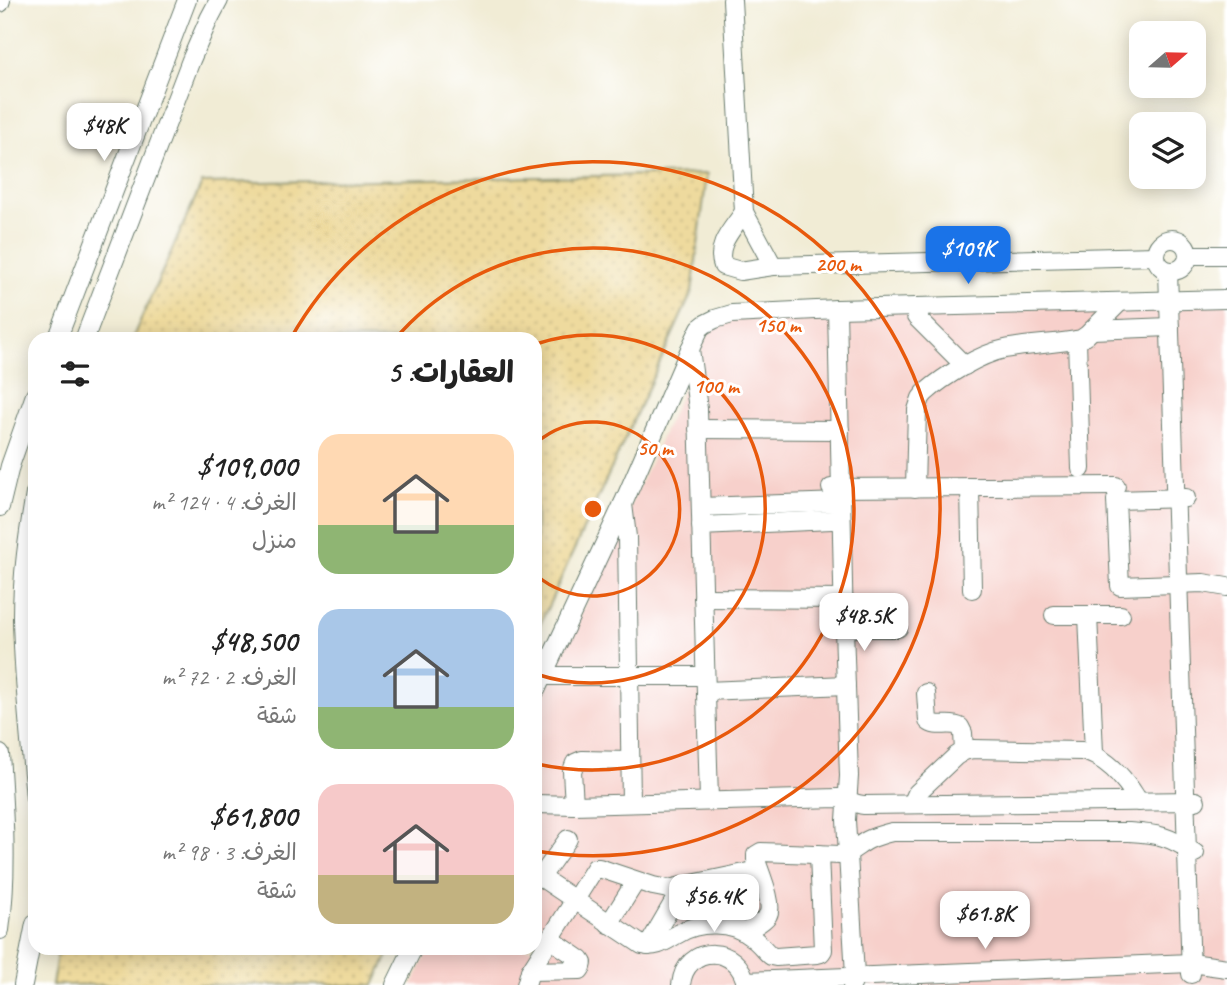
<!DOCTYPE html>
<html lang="ar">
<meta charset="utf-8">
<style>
body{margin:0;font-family:Caveat,"Playpen Sans Arabic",sans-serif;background:#f6f6f6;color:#222;direction:rtl;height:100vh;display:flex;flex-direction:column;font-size:26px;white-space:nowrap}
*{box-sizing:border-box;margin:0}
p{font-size:23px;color:#767676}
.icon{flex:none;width:38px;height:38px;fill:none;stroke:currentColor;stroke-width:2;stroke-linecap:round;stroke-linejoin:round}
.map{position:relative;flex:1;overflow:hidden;direction:ltr}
.panel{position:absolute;left:28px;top:332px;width:514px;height:623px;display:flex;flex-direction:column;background:#fff;border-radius:21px;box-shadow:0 4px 18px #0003;direction:rtl}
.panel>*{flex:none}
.needle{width:46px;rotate:70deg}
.controls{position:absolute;left:1129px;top:21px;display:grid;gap:14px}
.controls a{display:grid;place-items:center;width:77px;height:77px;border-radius:14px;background:#fff;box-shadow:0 4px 18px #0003;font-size:35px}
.price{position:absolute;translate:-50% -60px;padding:0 16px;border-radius:14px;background:#fff;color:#222;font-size:23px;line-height:46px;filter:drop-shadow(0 2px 4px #0008)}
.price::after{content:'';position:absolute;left:50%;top:42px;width:21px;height:16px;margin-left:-10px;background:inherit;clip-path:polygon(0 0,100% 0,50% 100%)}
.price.selected{background:#1a73e8;color:#fff}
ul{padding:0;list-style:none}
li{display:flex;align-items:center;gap:21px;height:175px;padding:0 28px}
li span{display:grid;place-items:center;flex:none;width:196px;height:140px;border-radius:21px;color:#555}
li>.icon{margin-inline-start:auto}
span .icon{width:84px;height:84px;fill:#fffc;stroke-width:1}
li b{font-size:30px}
h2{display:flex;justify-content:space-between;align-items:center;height:84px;padding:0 28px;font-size:30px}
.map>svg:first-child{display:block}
</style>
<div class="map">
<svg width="1227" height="985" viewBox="0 0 1227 985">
<defs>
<pattern id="sand-dots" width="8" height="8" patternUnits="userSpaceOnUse" patternTransform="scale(1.75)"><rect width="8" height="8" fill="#eeda9e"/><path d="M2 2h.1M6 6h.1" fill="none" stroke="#ccbc89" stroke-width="1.8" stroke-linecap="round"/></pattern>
</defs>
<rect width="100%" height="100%" fill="#fff"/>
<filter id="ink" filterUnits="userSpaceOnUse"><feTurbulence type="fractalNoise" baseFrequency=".0143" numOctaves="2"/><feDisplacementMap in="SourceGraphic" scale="14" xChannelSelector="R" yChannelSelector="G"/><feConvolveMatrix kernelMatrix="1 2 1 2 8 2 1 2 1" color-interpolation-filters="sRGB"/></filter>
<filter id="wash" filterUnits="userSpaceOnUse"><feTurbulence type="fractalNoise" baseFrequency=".00686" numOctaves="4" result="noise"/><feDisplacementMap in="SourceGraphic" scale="28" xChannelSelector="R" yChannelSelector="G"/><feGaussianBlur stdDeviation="1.57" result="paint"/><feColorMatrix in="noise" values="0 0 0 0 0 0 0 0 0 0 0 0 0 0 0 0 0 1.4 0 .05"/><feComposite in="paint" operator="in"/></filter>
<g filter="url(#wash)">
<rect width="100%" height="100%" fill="#f1ecd5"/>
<path fill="#f7d0cb" d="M1227,302V985H412L429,949L536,948V713L717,315Z"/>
<g fill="url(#sand-dots)" stroke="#868c69" stroke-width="2">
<path d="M707,174L692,292L536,633V340L132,339L202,183Z"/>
<path d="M58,949V948L391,949L374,985H52Z"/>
</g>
</g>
<g filter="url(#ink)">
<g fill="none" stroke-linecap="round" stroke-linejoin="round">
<defs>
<g id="minor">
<path d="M732,0L744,212L773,266"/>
<path d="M0,3L1,0"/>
<path d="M744,212C733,229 715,245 723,266L740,271L773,266L1156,256"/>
<circle cx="1172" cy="255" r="16"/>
<path d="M1188,255H1227"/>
<path d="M1168,271L1191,974"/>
<path d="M837,309L844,628L849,776L846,820L855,975L852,985"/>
<path d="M916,317L965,366"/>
<path d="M1092,330L1170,327"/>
<path d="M57,340L187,0"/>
<path d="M84,340L191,60L209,19L219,0"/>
<path d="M1077,340L1081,469"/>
<path d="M690,349L698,409L709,800"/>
<path d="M698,429L840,430"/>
<path d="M970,487L972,589"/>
<path d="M831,488L1116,486"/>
<path d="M915,488L917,410L921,398L925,393C944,376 980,354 1005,349C1030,344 1056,344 1081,339L1087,335L1120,302"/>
<path d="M35,494C28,535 22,575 22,617C23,677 30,738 35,798"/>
<path d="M1186,498L1116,500L1120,586L1203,583L1227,587"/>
<path d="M623,504L627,537L631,803"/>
<path d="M0,507L10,466L35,395"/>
<path d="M701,507L841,502"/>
<path d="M701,526L832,520"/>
<path d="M703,598L844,599"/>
<path d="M1054,615H1121"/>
<path d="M1088,615L1094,753"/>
<path d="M844,628H898"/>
<path d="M542,676H705"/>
<path d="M536,690L623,504L690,349L700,328L705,324L715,319L732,314L837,309L1227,299"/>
<path d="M706,691L846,685"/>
<path d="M926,693L928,721C937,729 950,721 960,727L963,733L964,751"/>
<path d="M0,754C4,813 8,872 0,930"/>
<path d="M536,804L574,805L838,798C847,799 854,804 864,805L1196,801"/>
<path d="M912,804L917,793L956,756L964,751L973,749L1082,751C1107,757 1126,780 1139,802"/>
<path d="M574,805L572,771L575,763L582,760L630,761"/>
<path d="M536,874L642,945C658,948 665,941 678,934C699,921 732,921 751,937C759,942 764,950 771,956L776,957L817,954L821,953L823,950L819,854"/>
<path d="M541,877L568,839"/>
<path d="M609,924L636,881"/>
<path d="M745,932C752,927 763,923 768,915C774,904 760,873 756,860V855L761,852L841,855C852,853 858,845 868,840C876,836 884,834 892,832H1129C1159,834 1168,836 1195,853"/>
<path d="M648,946L673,903"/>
<path d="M530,971L580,970L582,967L583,963L581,960L549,938"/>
<path d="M745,981L1191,963L1227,968"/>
<path d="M23,985L35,924"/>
<path d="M395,985L413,948"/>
<path d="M526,985L530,971L595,868H599L653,886L668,889L759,870"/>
<path d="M681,985C685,943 740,944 746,985"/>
</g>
</defs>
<use href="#minor" stroke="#687a6c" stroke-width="20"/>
<use href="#minor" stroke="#fff" stroke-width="18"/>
</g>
</g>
<g fill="none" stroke="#e8590c" stroke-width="3.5">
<path d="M536 443A87 87 0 1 1 536 575"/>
<path d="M536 344A174 174 0 1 1 536 674"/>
<path d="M395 339A261 261 0 1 1 537 764"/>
<path d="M291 338A347 347 0 1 1 536 851"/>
</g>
<circle cx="593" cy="509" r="10" fill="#e8590c" stroke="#fff" stroke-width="3.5"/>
<g font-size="21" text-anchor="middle" font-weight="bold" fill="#e8590c" stroke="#fff" stroke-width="6" stroke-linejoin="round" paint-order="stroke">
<text x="838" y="271">200 m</text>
<text x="778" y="332">150 m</text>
<text x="716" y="393">100 m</text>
<text x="655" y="455">50 m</text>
</g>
</svg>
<div class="controls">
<a><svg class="needle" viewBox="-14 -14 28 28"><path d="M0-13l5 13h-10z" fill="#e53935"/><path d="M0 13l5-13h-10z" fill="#767676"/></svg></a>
<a><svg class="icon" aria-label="layers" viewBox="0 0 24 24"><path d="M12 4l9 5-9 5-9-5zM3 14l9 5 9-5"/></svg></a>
</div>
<b class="price" style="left:104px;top:163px">$48K</b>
<b class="price selected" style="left:968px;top:286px">$109K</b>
<b class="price" style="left:864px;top:653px">$48.5K</b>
<b class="price" style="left:714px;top:934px">$56.4K</b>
<b class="price" style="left:985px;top:951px">$61.8K</b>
<section class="panel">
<h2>العقارات: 5<svg class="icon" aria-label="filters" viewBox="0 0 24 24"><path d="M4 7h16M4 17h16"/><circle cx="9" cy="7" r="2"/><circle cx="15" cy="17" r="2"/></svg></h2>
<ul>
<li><span style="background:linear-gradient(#ffd9b3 65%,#8fb573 0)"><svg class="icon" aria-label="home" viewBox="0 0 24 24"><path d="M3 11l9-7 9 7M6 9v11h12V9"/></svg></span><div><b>$109,000</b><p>الغرف: 4 · 124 m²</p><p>منزل</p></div></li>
<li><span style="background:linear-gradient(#a9c7e8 70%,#8fb573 0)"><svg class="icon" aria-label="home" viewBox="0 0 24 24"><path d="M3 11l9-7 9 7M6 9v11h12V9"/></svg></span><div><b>$48,500</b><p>الغرف: 2 · 72 m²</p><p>شقة</p></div></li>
<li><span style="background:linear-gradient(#f6c9c9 65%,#c2b280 0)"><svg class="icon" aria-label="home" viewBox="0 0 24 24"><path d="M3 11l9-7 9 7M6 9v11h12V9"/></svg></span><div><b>$61,800</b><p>الغرف: 3 · 98 m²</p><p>شقة</p></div></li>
</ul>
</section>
</div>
